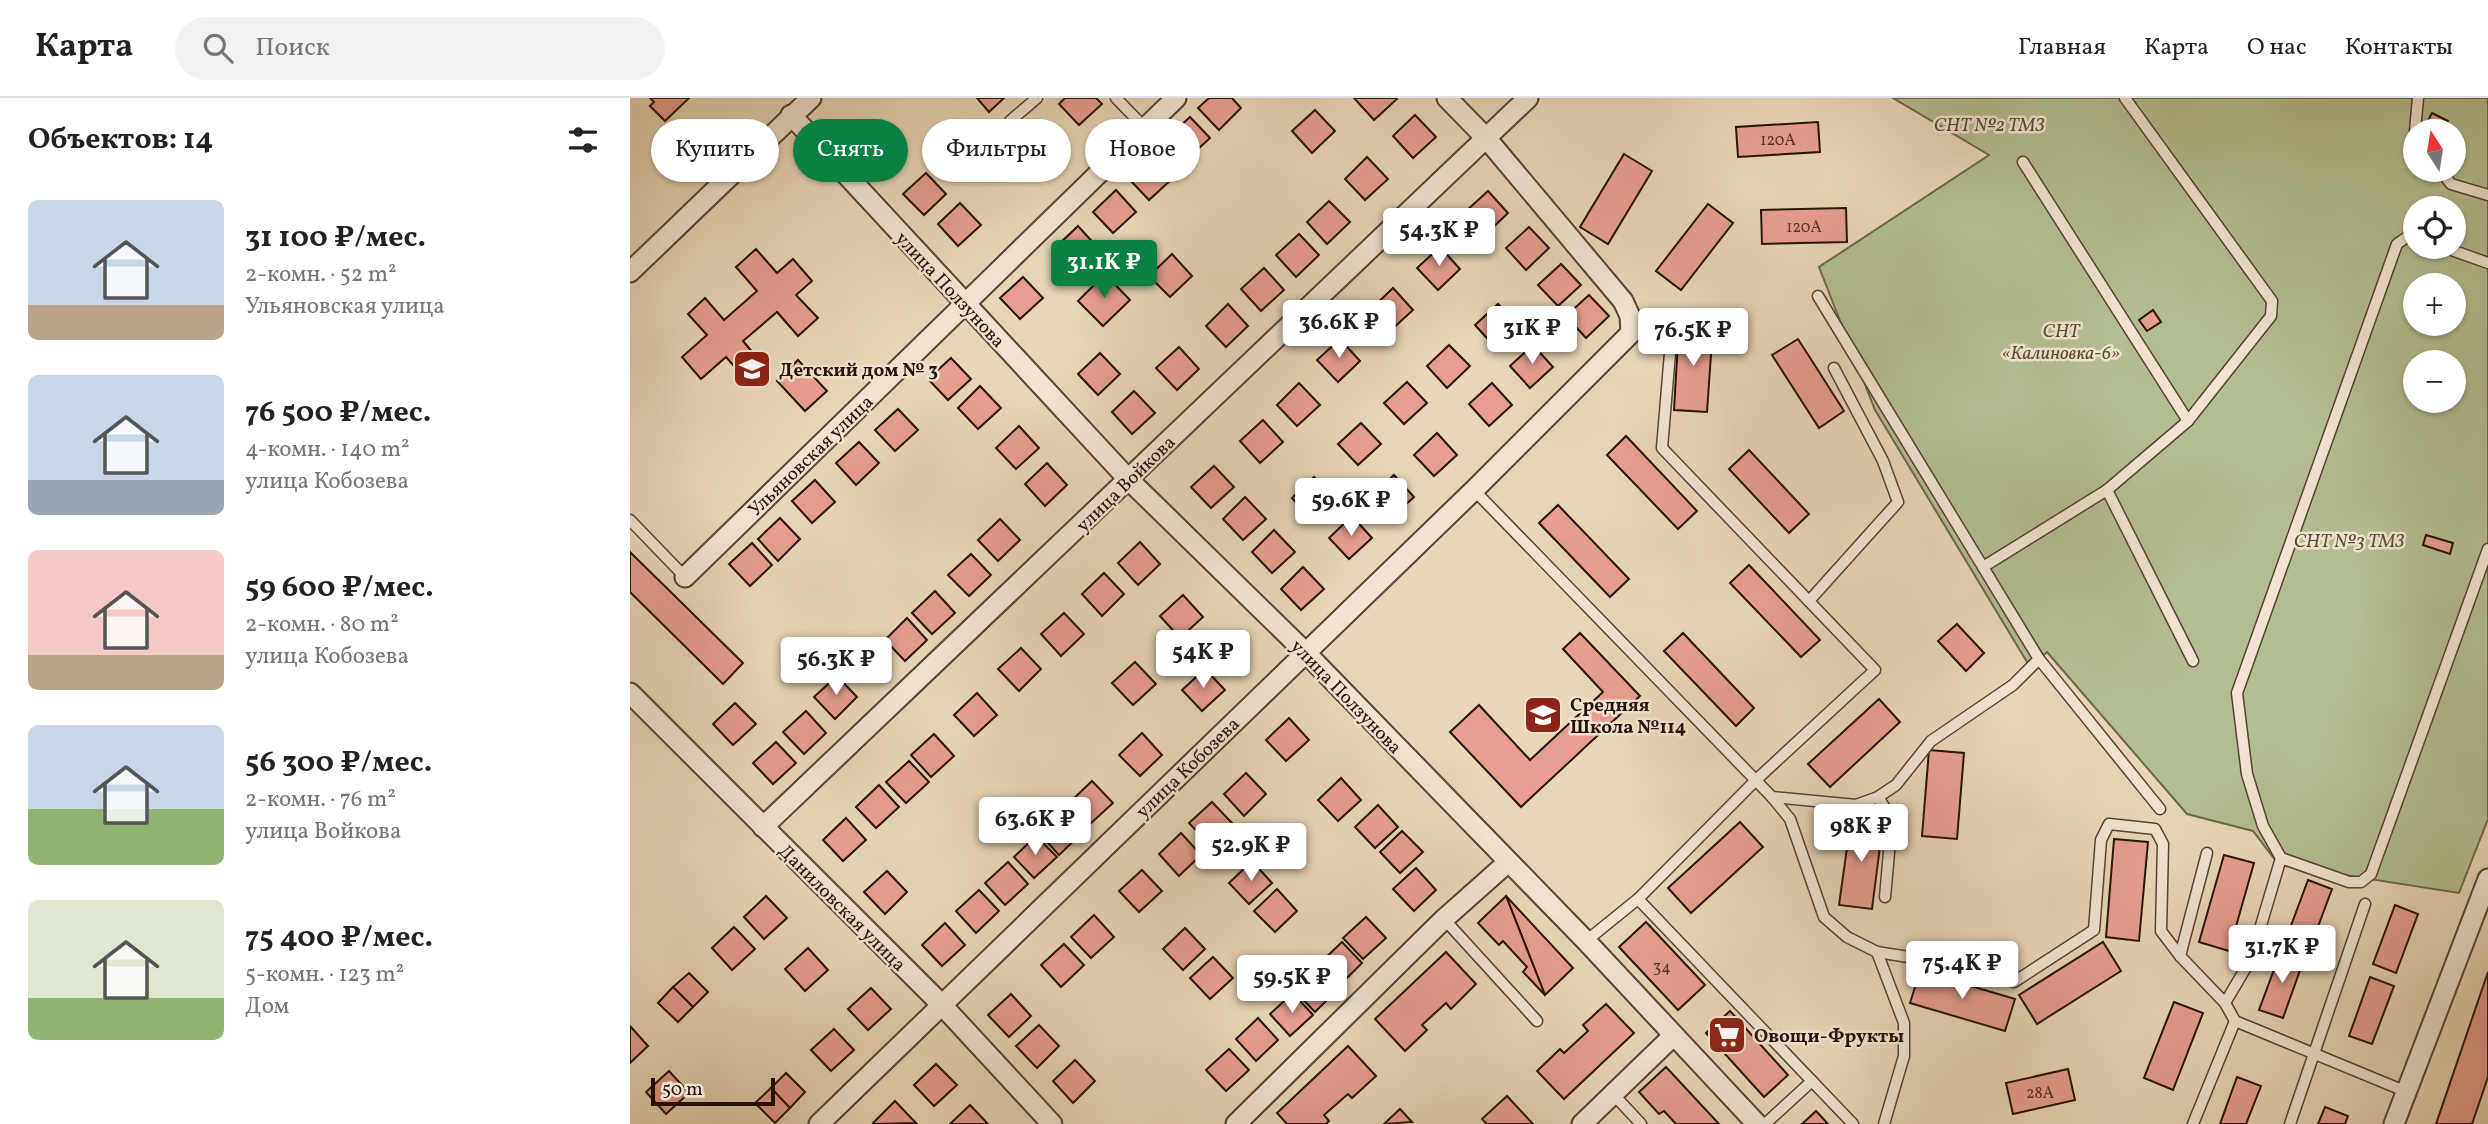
<!DOCTYPE html>
<html lang="ru">
<meta charset="utf-8">
<style>
body{margin:0;font-family:Vollkorn,serif;background:#f2f2f2;color:#222;height:100vh;display:flex;flex-direction:column;font-size:26px;white-space:nowrap}
*{box-sizing:border-box;margin:0}
p{font-size:23px;color:#767676}
.icon{flex:none;width:38px;height:38px;fill:none;stroke:currentColor;stroke-width:2;stroke-linecap:round;stroke-linejoin:round}
.map{position:relative;flex:1;overflow:hidden}
.panel{display:flex;flex-direction:column;background:#fff;width:630px}
.panel>*{flex:none}
.banner{position:absolute;left:21px;top:21px;width:665px;height:63px;display:flex;gap:14px}
.needle{width:46px;rotate:348deg}
.tools{position:absolute;left:1773px;top:21px;display:grid;gap:14px}
.tools a{display:grid;place-items:center;width:63px;height:63px;border-radius:50%;background:#fff;box-shadow:0 2px 5px #0004;font-size:35px}
.scale{position:absolute;left:21px;bottom:18px;width:124px;box-sizing:border-box;padding-left:7px;border:4px solid #271107;border-top:0;font-size:19px;line-height:24px;white-space:nowrap;color:#271107;-webkit-text-stroke:5px #f0e4d0;paint-order:stroke}
.price{position:absolute;translate:-50% -60px;padding:0 16px;border-radius:7px;background:#fff;color:#222;font-size:23px;line-height:46px;filter:drop-shadow(0 2px 4px #0008)}
.price::after{content:'';position:absolute;left:50%;top:42px;width:21px;height:16px;margin-left:-10px;background:inherit;clip-path:polygon(0 0,100% 0,50% 100%)}
.price.current{background:#0b8043;color:#fff}
ul{padding:0;list-style:none}
li{display:flex;align-items:center;gap:21px;height:175px;padding:0 28px}
li span{display:grid;place-items:center;flex:none;width:196px;height:140px;border-radius:10px;color:#555}
li>.icon{margin-inline-start:auto}
span .icon{width:84px;height:84px;fill:#fffc;stroke-width:1}
li b{font-size:30px}
h2{display:flex;justify-content:space-between;align-items:center;height:84px;padding:0 28px;font-size:30px}
.chip{padding:0 24px;border-radius:32px;background:#fff;box-shadow:0 2px 5px #0004;font-size:24px;line-height:63px}
.chip.current{background:#0b8043;color:#fff}
header{display:flex;align-items:center;gap:42px;box-sizing:border-box;height:98px;padding:0 35px;background:#fff;border-bottom:2px solid #e0e0e0}
header strong{font-size:33px}
nav{display:flex;gap:38px;margin-inline-start:auto;font-size:24px}
.search{width:490px;height:63px;background:#f2f2f2;display:flex;align-items:center;gap:18px;box-sizing:border-box;padding:0 24px;border-radius:38px;color:#767676;font-size:26px}
main{display:flex;flex:1;min-height:0}
.map>svg:first-child{display:block}
</style>
<header>
<strong>Карта</strong>
<div class="search"><svg class="icon" aria-label="search" viewBox="0 0 24 24"><circle cx="10" cy="10" r="6"/><path d="M15 15l6 6"/></svg>Поиск</div>
<nav><a>Главная</a><a>Карта</a><a>О нас</a><a>Контакты</a></nav>
</header>
<main>
<section class="panel">
<h2>Объектов: 14<svg class="icon" aria-label="filters" viewBox="0 0 24 24"><path d="M4 7h16M4 17h16"/><circle cx="9" cy="7" r="2"/><circle cx="15" cy="17" r="2"/></svg></h2>
<ul>
<li><span style="background:linear-gradient(#c9d6e8 75%,#b9a48a 0)"><svg class="icon" aria-label="home" viewBox="0 0 24 24"><path d="M3 11l9-7 9 7M6 9v11h12V9"/></svg></span><div><b>31 100 ₽/мес.</b><p>2-комн. · 52 m²</p><p>Ульяновская улица</p></div></li>
<li><span style="background:linear-gradient(#c9d6e8 75%,#9aa5b1 0)"><svg class="icon" aria-label="home" viewBox="0 0 24 24"><path d="M3 11l9-7 9 7M6 9v11h12V9"/></svg></span><div><b>76 500 ₽/мес.</b><p>4-комн. · 140 m²</p><p>улица Кобозева</p></div></li>
<li><span style="background:linear-gradient(#f6c9c9 75%,#b9a48a 0)"><svg class="icon" aria-label="home" viewBox="0 0 24 24"><path d="M3 11l9-7 9 7M6 9v11h12V9"/></svg></span><div><b>59 600 ₽/мес.</b><p>2-комн. · 80 m²</p><p>улица Кобозева</p></div></li>
<li><span style="background:linear-gradient(#c9d6e8 60%,#8fb573 0)"><svg class="icon" aria-label="home" viewBox="0 0 24 24"><path d="M3 11l9-7 9 7M6 9v11h12V9"/></svg></span><div><b>56 300 ₽/мес.</b><p>2-комн. · 76 m²</p><p>улица Войкова</p></div></li>
<li><span style="background:linear-gradient(#dfe7d0 70%,#8fb573 0)"><svg class="icon" aria-label="home" viewBox="0 0 24 24"><path d="M3 11l9-7 9 7M6 9v11h12V9"/></svg></span><div><b>75 400 ₽/мес.</b><p>5-комн. · 123 m²</p><p>Дом</p></div></li>
</ul>
</section>
<div class="map">
<svg width="1858" height="1026" viewBox="0 0 1858 1026">
<rect width="100%" height="100%" fill="#e8d6b6"/>
<filter id="stains"><feTurbulence type="fractalNoise" baseFrequency=".00286" numOctaves="4"/><feColorMatrix values="0 0 0 0 .2 0 0 0 0 .09 0 0 0 0 .02 0 0 0 .5 -.17"/></filter>
<radialGradient id="worn" r=".72"><stop offset=".6" stop-color="#630" stop-opacity="0"/><stop offset="1" stop-color="#630" stop-opacity=".3"/></radialGradient>
<path fill="#b3be90" stroke="#6d684c" stroke-width="2" fill-rule="evenodd" d="M1263,0H1858V721L1829,795L1649,767L1623,733L1557,716L1417,554L1400,569L1245,312L1189,169L1359,57ZM1785,33H1824V72H1785ZM1785,110H1824V149H1785ZM1785,187H1824V226H1785ZM1785,264H1824V303H1785Z"/>
<g fill="#e79e90" stroke="#271107" stroke-width="2">
<path d="M20,0H59L35,23L20,8L24,4Z"/>
<path d="M347,0H374L359,14Z"/>
<path d="M435,0H466L472,6L449,27L429,6Z"/>
<path d="M579,0H602L611,10L589,32L568,10Z"/>
<path d="M724,0H766L767,1L744,22Z"/>
<path d="M685,12L705,33L682,55L662,33Z"/>
<path d="M1802,15L1818,23L1812,33L1794,30Z"/>
<path d="M785,17L806,39L783,60L763,38Z"/>
<path d="M560,19L580,40L557,61L537,40Z"/>
<path d="M1188,24L1190,54L1108,59L1106,29Z"/>
<path d="M418,28L439,49L416,71L396,49Z"/>
<path d="M994,56L1022,73L978,146L950,129Z"/>
<path d="M521,59L542,81L519,102L499,81Z"/>
<path d="M737,59L758,81L735,102L715,81Z"/>
<path d="M296,75L316,96L294,117L273,96Z"/>
<path d="M486,92L506,114L483,135L463,114Z"/>
<path d="M858,93L878,115L856,136L835,114Z"/>
<path d="M699,103L720,124L697,146L677,124Z"/>
<path d="M330,105L351,127L328,148L308,126Z"/>
<path d="M1078,106L1103,125L1051,192L1026,173Z"/>
<path d="M1216,110L1217,144L1132,146L1131,112Z"/>
<path d="M448,128L468,150L445,171L425,150Z"/>
<path d="M899,129L919,150L896,172L876,150Z"/>
<path d="M669,136L689,157L666,179L646,157Z"/>
<path d="M810,149L830,171L808,192L787,170Z"/>
<path d="M126,151L147,175L163,161L182,183L166,197L188,220L168,238L147,214L113,243L135,269L118,284L96,259L71,281L52,259L77,237L58,216L75,200L94,222L127,193L106,169Z"/>
<path d="M542,156L562,178L540,199L519,178Z"/>
<path d="M931,166L951,187L928,208L908,187Z"/>
<path d="M634,170L654,192L631,213L611,191Z"/>
<path d="M475,176L500,202L473,228L448,203Z"/>
<path d="M393,179L413,200L390,221L370,200Z"/>
<path d="M763,190L783,212L760,233L740,212Z"/>
<path d="M959,197L979,218L956,240L936,218Z"/>
<path d="M598,206L618,228L596,249L576,228Z"/>
<path d="M868,206L888,227L865,249L845,227Z"/>
<path d="M1523,212L1531,224L1517,233L1509,222Z"/>
<path d="M1049,226L1083,228L1077,314L1044,312Z"/>
<path d="M710,241L730,263L708,284L687,262Z"/>
<path d="M1168,241L1214,313L1189,330L1142,257Z"/>
<path d="M819,247L840,268L817,290L797,268Z"/>
<path d="M903,247L923,269L900,290L880,268Z"/>
<path d="M549,249L569,271L547,292L526,270Z"/>
<path d="M470,255L490,276L468,297L448,276Z"/>
<path d="M321,260L341,281L318,302L298,281Z"/>
<path d="M168,262L197,293L175,313L147,283Z"/>
<path d="M777,284L797,305L774,326L754,305Z"/>
<path d="M669,285L690,307L667,328L647,307Z"/>
<path d="M862,285L882,307L859,328L839,306Z"/>
<path d="M350,288L371,310L348,331L328,310Z"/>
<path d="M504,293L525,315L502,336L482,314Z"/>
<path d="M268,311L288,332L265,353L245,332Z"/>
<path d="M633,322L653,344L630,365L610,343Z"/>
<path d="M731,325L751,346L728,367L708,346Z"/>
<path d="M389,328L409,350L386,371L366,350Z"/>
<path d="M807,335L827,357L804,378L784,357Z"/>
<path d="M996,338L1067,413L1048,431L977,357Z"/>
<path d="M229,344L249,365L226,387L206,365Z"/>
<path d="M1119,352L1179,416L1159,435L1099,371Z"/>
<path d="M417,365L437,387L415,408L395,386Z"/>
<path d="M584,368L604,389L581,410L561,389Z"/>
<path d="M764,377L784,399L761,420L741,398Z"/>
<path d="M684,379L704,401L682,422L662,400Z"/>
<path d="M185,382L205,404L182,425L162,403Z"/>
<path d="M615,399L636,421L613,442L593,421Z"/>
<path d="M928,407L999,481L980,499L909,425Z"/>
<path d="M722,418L742,440L719,461L699,440Z"/>
<path d="M150,420L170,441L148,463L128,441Z"/>
<path d="M370,421L390,442L368,463L348,442Z"/>
<path d="M644,432L665,454L642,475L622,454Z"/>
<path d="M1796,437L1823,445L1820,456L1793,447Z"/>
<path d="M510,444L530,466L508,487L488,465Z"/>
<path d="M122,445L142,467L120,488L99,466Z"/>
<path d="M0,454L113,565L93,586L0,494Z"/>
<path d="M341,456L361,477L339,498L318,477Z"/>
<path d="M1119,467L1190,542L1171,559L1100,485Z"/>
<path d="M673,469L694,491L671,512L651,491Z"/>
<path d="M474,475L494,496L472,518L452,496Z"/>
<path d="M305,493L325,515L302,536L282,515Z"/>
<path d="M553,497L573,519L550,540L530,518Z"/>
<path d="M434,515L454,536L431,558L411,536Z"/>
<path d="M277,520L297,542L275,563L255,542Z"/>
<path d="M1327,526L1354,555L1336,573L1308,543Z"/>
<path d="M597,534L618,556L595,577L575,555Z"/>
<path d="M950,535L1010,598L891,709L820,634L849,607L900,662L973,594L933,551Z"/>
<path d="M1053,535L1124,610L1106,628L1034,553Z"/>
<path d="M391,550L411,571L389,593L368,571Z"/>
<path d="M505,564L526,586L503,607L482,585Z"/>
<path d="M575,571L595,592L572,613L552,592Z"/>
<path d="M207,578L227,599L205,621L184,599Z"/>
<path d="M347,595L367,617L344,638L324,617Z"/>
<path d="M1249,601L1270,624L1200,689L1178,666Z"/>
<path d="M105,605L126,626L103,647L83,626Z"/>
<path d="M176,613L196,635L174,656L153,634Z"/>
<path d="M659,620L679,642L656,663L636,642Z"/>
<path d="M512,635L532,657L510,678L489,657Z"/>
<path d="M304,636L324,658L301,679L281,657Z"/>
<path d="M146,644L166,665L143,686L123,665Z"/>
<path d="M1299,652L1334,655L1327,741L1292,738Z"/>
<path d="M279,663L299,684L276,705L256,684Z"/>
<path d="M616,675L636,696L614,718L594,696Z"/>
<path d="M711,680L731,702L708,723L688,702Z"/>
<path d="M462,683L483,705L460,726L440,704Z"/>
<path d="M249,687L269,709L246,730L226,709Z"/>
<path d="M582,704L602,725L579,746L559,725Z"/>
<path d="M748,707L768,729L745,750L725,729Z"/>
<path d="M432,714L452,735L429,757L409,735Z"/>
<path d="M216,720L236,742L213,763L193,742Z"/>
<path d="M1221,721L1253,725L1242,811L1209,807Z"/>
<path d="M1110,724L1133,749L1061,815L1038,790Z"/>
<path d="M772,733L793,754L770,775L750,754Z"/>
<path d="M551,735L571,757L549,778L529,756Z"/>
<path d="M406,738L427,759L404,780L384,759Z"/>
<path d="M1484,741L1518,744L1509,843L1476,839Z"/>
<path d="M1594,757L1624,765L1599,853L1569,844Z"/>
<path d="M622,763L642,785L619,806L599,785Z"/>
<path d="M378,764L398,786L375,807L355,785Z"/>
<path d="M786,770L806,792L784,813L763,791Z"/>
<path d="M512,772L532,793L509,814L489,793Z"/>
<path d="M257,773L277,794L255,816L234,794Z"/>
<path d="M1678,782L1702,791L1680,850L1656,841Z"/>
<path d="M647,791L667,813L645,834L624,813Z"/>
<path d="M349,792L369,813L346,835L326,813Z"/>
<path d="M136,798L157,820L134,841L114,819Z"/>
<path d="M876,798L943,870L915,897Z"/>
<path d="M876,798L915,897L893,874L897,869L873,843L869,847L848,825Z"/>
<path d="M1765,807L1788,816L1766,875L1743,866Z"/>
<path d="M464,817L484,839L461,860L441,839Z"/>
<path d="M736,819L756,840L733,861L713,840Z"/>
<path d="M1016,824L1075,887L1048,912L989,849Z"/>
<path d="M315,825L335,847L312,868L292,847Z"/>
<path d="M104,829L125,851L102,872L82,850Z"/>
<path d="M555,830L575,851L553,872L533,851Z"/>
<path d="M712,844L732,865L710,887L690,865Z"/>
<path d="M1473,844L1491,873L1407,926L1389,897Z"/>
<path d="M434,846L454,867L431,889L411,867Z"/>
<path d="M178,850L198,872L175,893L155,871Z"/>
<path d="M1651,853L1674,861L1653,920L1629,912Z"/>
<path d="M816,854L846,886L821,911L816,905L792,927L797,932L775,953L745,921Z"/>
<path d="M583,859L603,880L580,901L560,880Z"/>
<path d="M687,871L707,892L685,914L664,892Z"/>
<path d="M1290,873L1385,901L1375,933L1280,905Z"/>
<path d="M1858,874V979L1842,1026H1806Z"/>
<path d="M59,875L78,894L63,909L43,889Z"/>
<path d="M1740,879L1764,888L1742,946L1719,938Z"/>
<path d="M43,889L63,909L48,924L28,905Z"/>
<path d="M241,890L261,911L238,932L218,911Z"/>
<path d="M663,895L683,917L660,938L640,916Z"/>
<path d="M381,896L401,918L379,939L358,917Z"/>
<path d="M1544,904L1573,915L1543,992L1514,980Z"/>
<path d="M976,906L1004,935L934,1001L907,973L930,951L934,955L958,933L953,927Z"/>
<path d="M1100,913L1158,977L1134,999L1076,935Z"/>
<path d="M628,920L648,942L626,963L606,941Z"/>
<path d="M409,927L429,948L407,970L386,948Z"/>
<path d="M0,928L18,948L0,965Z"/>
<path d="M204,931L224,952L201,973L181,952Z"/>
<path d="M718,948L746,978L722,1000L718,996L694,1017L699,1023L696,1026H657L647,1015Z"/>
<path d="M599,951L619,972L596,993L576,972Z"/>
<path d="M445,962L465,983L443,1005L423,983Z"/>
<path d="M306,966L327,987L304,1008L284,987Z"/>
<path d="M1036,969L1089,1026H1046L1034,1013L1029,1016L1009,994Z"/>
<path d="M1438,971L1445,1002L1383,1016L1376,985Z"/>
<path d="M39,973L59,995L36,1016L16,994Z"/>
<path d="M156,975L175,994L160,1010L141,990Z"/>
<path d="M1607,979L1631,988L1616,1026H1590Z"/>
<path d="M141,990L160,1010L145,1025L125,1005Z"/>
<path d="M877,998L903,1026H857L852,1021Z"/>
<path d="M265,1003L286,1025L244,1026L243,1025Z"/>
<path d="M340,1007L358,1026H320Z"/>
<path d="M1695,1009L1718,1018L1715,1026H1688Z"/>
<path d="M770,1011L782,1024L754,1026Z"/>
<path d="M1186,1013L1198,1026H1172Z"/>
</g>
<g fill="none" stroke-linecap="round" stroke-linejoin="round">
<defs>
<g id="service">
<path d="M486,0L515,30"/>
<path d="M380,23L407,0"/>
<path d="M1785,33L1788,0"/>
<path d="M1393,64L1558,323"/>
<path d="M1810,72L1821,86L1858,97"/>
<path d="M1813,149L1858,165"/>
<path d="M1188,198L1409,561L1530,711"/>
<path d="M844,392L1142,699L1160,721L1194,819L1217,839L1247,854L1291,861L1384,884L1464,832L1471,742L1479,726L1525,731L1533,746L1531,833L1550,858L1595,905L1605,923L1777,994"/>
<path d="M1477,392L1563,563"/>
<path d="M0,422L55,479"/>
<path d="M1353,469L1477,392L1558,323L1641,218L1642,203L1495,0"/>
<path d="M1179,503L1268,404L1253,363L1204,270"/>
<path d="M1142,699L1226,707L1248,699L1266,687L1301,643L1383,587L1409,561"/>
<path d="M1248,699L1262,721L1255,799"/>
<path d="M1651,760L1719,784H1731L1741,776L1858,451"/>
<path d="M1008,801L1223,1026"/>
<path d="M814,821L907,923"/>
<path d="M956,843L1008,801L1126,682L1245,572L1032,350L1043,219"/>
<path d="M1247,854L1274,925V958L1254,1026"/>
<path d="M1550,858L1577,755"/>
<path d="M1595,905L1621,861L1651,760L1633,728L1617,676L1607,595L1767,146L1780,137L1785,139"/>
<path d="M984,997L1011,1026"/>
<path d="M1135,1026L1182,983"/>
<path d="M1563,1026L1605,923"/>
<path d="M1660,1026L1735,806"/>
</g>
<g id="minor">
<path d="M161,17L499,382L676,555L956,843L1127,1026"/>
<path d="M0,174L181,0"/>
<path d="M55,479L546,0"/>
<path d="M0,595L311,906L422,1026"/>
<path d="M133,729L898,0"/>
<path d="M189,1026L844,392L1001,235L1000,218L993,203L857,41L817,0"/>
<path d="M606,1026L814,821L877,765"/>
<path d="M952,1026L1043,938"/>
<path d="M1764,1026L1858,781"/>
</g>
</defs>
<use href="#service" stroke="#574233" stroke-width="13"/>
<use href="#minor" stroke="#574233" stroke-width="23"/>
<use href="#service" stroke="#f0e4d0" stroke-width="10"/>
<use href="#minor" stroke="#f0e4d0" stroke-width="19"/>
</g>
<defs>
<symbol id="school-square" viewBox="-11 -11 22 22"><rect x="-9" y="-9" width="18" height="18" rx="4" fill="#8f2418" stroke="#f0e4d0"/><path d="M0-5L7-2L0 1L-7-2ZM-4 1L0 2.5L4 1V4Q0 6-4 4Z" fill="#fff"/></symbol>
<symbol id="supermarket-square" viewBox="-11 -11 22 22"><rect x="-9" y="-9" width="18" height="18" rx="4" fill="#8f2418" stroke="#f0e4d0"/><path d="M-6-5.5h2.5l.6 2H6L4.5 2H-2.5L-4.4-4H-6ZM-1.5 3.2a1.3 1.3 0 1 0 .1 0ZM3 3.2a1.3 1.3 0 1 0 .1 0Z" fill="#fff"/></symbol>
</defs>
<g fill-rule="evenodd">
<use href="#school-square" x="100" y="249" width="44" height="44"/>
<use href="#school-square" x="891" y="595" width="44" height="44"/>
<use href="#supermarket-square" x="1075" y="915" width="44" height="44"/>
</g>
<g text-anchor="middle" stroke-width="5" stroke-linejoin="round" paint-order="stroke">
<g font-size="16" fill="#573429">
<text x="1148" y="47">120А</text>
<text x="1174" y="134">120А</text>
<text x="1032" y="874">34</text>
<text x="1410" y="1000">28А</text>
</g>
<g font-size="19" font-style="italic" fill="#584e37" stroke="#f0e4d0">
<text x="1359" y="33">СНТ №2 ТМЗ</text>
<text x="1431" y="239">СНТ<tspan x="1431" dy="22">«Калиновка-6»</tspan></text>
<text x="1719" y="449">СНТ №3 ТМЗ</text>
</g>
<g font-size="19" fill="#271107" stroke="#f0e4d0">
<text transform="translate(321 191) rotate(47)" y="7">улица Ползунова</text>
<text transform="translate(180 357) rotate(-44)" y="7">Ульяновская улица</text>
<text transform="translate(495 385) rotate(-44)" y="7">улица Войкова</text>
<text transform="translate(717 598) rotate(46)" y="7">улица Ползунова</text>
<text transform="translate(557 669) rotate(-44)" y="7">улица Кобозева</text>
<text transform="translate(213 809) rotate(45)" y="7">Даниловская улица</text>
</g>
<g font-size="19" font-weight="bold" fill="#271107" stroke="#f0e4d0" text-anchor="start">
<text x="149" y="278">Детский дом № 3</text>
<text x="940" y="613">Средняя<tspan x="940" dy="22">Школа №114</tspan></text>
<text x="1124" y="944">Овощи-Фрукты</text>
</g>
</g>
<rect width="100%" height="100%" filter="url(#stains)"/>
<rect width="100%" height="100%" fill="url(#worn)"/>
</svg>
<div class="tools">
<a><svg class="needle" viewBox="-14 -14 28 28"><path d="M0-13l5 13h-10z" fill="#e53935"/><path d="M0 13l5-13h-10z" fill="#767676"/></svg></a>
<a><svg class="icon" aria-label="locate" viewBox="0 0 24 24"><circle cx="12" cy="12" r="6"/><path d="M12 2v4M12 18v4M2 12h4M18 12h4"/></svg></a>
<a>+</a>
<a>−</a>
</div>
<div class="scale">50 m</div>
<b class="price" style="left:809px;top:170px">54.3K ₽</b>
<b class="price current" style="left:474px;top:202px">31.1K ₽</b>
<b class="price" style="left:709px;top:262px">36.6K ₽</b>
<b class="price" style="left:902px;top:268px">31K ₽</b>
<b class="price" style="left:1063px;top:270px">76.5K ₽</b>
<b class="price" style="left:721px;top:440px">59.6K ₽</b>
<b class="price" style="left:573px;top:592px">54K ₽</b>
<b class="price" style="left:206px;top:599px">56.3K ₽</b>
<b class="price" style="left:405px;top:759px">63.6K ₽</b>
<b class="price" style="left:1231px;top:766px">98K ₽</b>
<b class="price" style="left:621px;top:785px">52.9K ₽</b>
<b class="price" style="left:1652px;top:887px">31.7K ₽</b>
<b class="price" style="left:1332px;top:903px">75.4K ₽</b>
<b class="price" style="left:662px;top:917px">59.5K ₽</b>
<div class="banner">
<a class="chip">Купить</a>
<a class="chip current">Снять</a>
<a class="chip">Фильтры</a>
<a class="chip">Новое</a>
</div>
</div>
</main>
